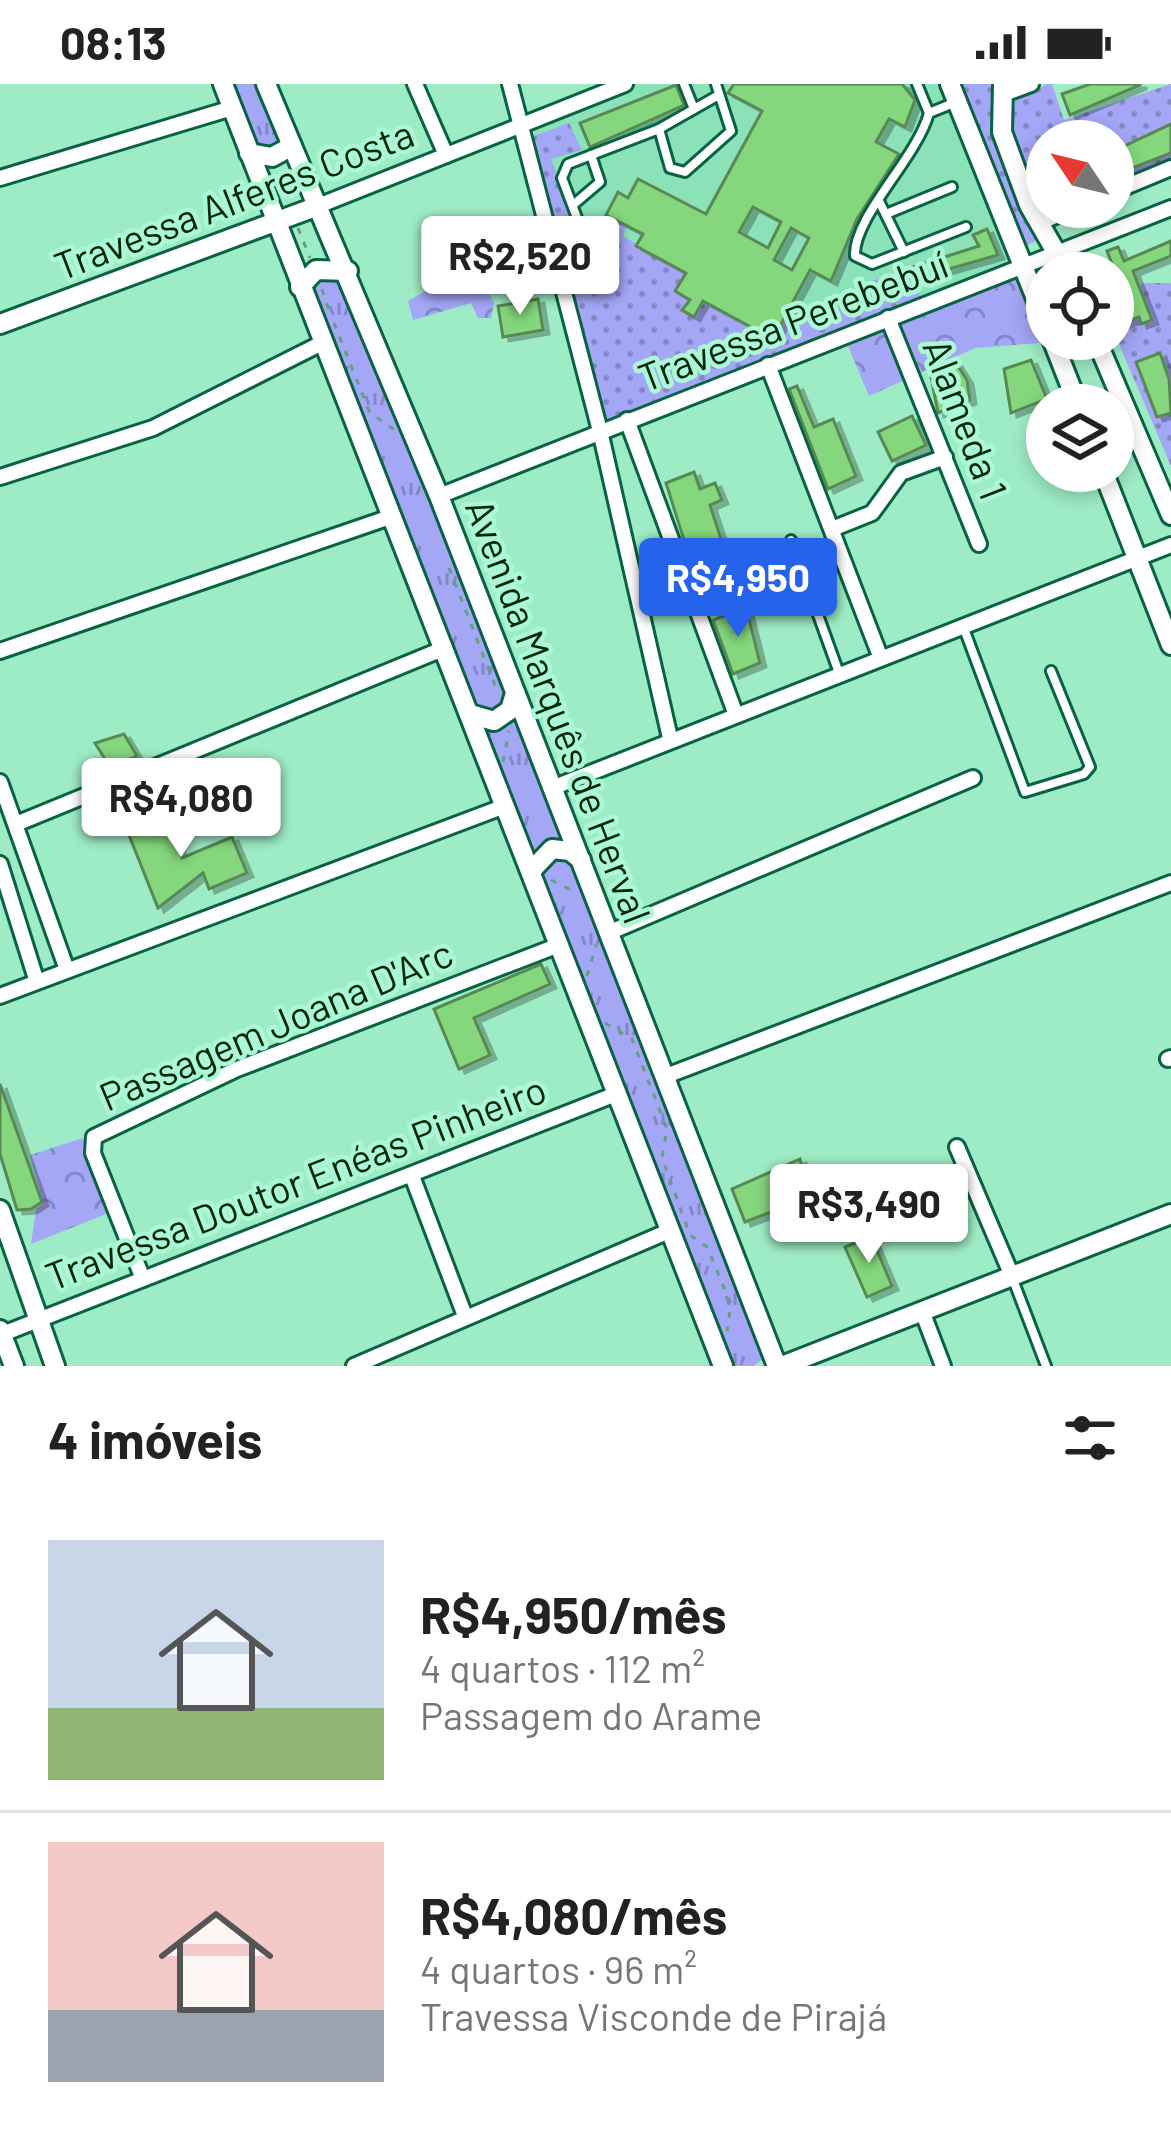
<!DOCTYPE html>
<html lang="pt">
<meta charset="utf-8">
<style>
body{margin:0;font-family:Barlow,sans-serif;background:#f2f2f2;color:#222;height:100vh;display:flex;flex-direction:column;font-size:45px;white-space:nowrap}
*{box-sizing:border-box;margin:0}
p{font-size:39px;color:#767676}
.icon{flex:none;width:66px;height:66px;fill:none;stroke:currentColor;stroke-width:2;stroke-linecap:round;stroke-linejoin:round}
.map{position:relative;height:1282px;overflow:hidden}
.side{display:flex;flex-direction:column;background:#fff;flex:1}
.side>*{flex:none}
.needle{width:78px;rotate:305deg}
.buttons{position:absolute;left:1026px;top:36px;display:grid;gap:24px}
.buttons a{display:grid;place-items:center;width:108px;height:108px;border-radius:50%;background:#fff;box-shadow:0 6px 18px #0003;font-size:60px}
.price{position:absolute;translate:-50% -102px;padding:0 27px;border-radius:12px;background:#fff;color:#222;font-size:39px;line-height:78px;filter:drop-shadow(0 3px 6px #0008)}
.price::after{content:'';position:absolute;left:50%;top:72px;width:36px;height:27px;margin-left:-18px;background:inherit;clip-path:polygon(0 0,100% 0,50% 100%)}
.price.current{background:#2563eb;color:#fff}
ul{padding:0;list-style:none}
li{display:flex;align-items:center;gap:36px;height:300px;padding:0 48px}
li+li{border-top:3px solid #e0e0e0}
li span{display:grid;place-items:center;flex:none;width:336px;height:240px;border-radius:0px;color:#555}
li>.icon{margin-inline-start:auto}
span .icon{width:144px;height:144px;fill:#fffc;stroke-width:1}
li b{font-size:51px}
h2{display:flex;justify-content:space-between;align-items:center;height:144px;padding:0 48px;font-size:51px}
.status{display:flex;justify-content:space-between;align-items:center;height:84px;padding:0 60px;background:#fff;direction:ltr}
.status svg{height:33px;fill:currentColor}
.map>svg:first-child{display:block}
</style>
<div class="status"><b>08:13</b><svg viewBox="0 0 49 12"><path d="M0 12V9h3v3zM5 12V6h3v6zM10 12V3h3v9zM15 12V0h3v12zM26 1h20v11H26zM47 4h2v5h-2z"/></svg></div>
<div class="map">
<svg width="1171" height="1282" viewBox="0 0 1171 1282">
<defs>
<pattern id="grass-dots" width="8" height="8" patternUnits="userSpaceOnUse" patternTransform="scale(3)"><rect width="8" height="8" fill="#a4a6f6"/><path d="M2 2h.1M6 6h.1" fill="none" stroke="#8387c6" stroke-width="1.8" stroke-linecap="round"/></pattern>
<pattern id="forest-crowns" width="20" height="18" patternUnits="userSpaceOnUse" patternTransform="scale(3)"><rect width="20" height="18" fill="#a4a6f6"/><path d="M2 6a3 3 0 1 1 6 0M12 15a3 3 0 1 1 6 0" fill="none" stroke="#8387c6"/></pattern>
<pattern id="park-tufts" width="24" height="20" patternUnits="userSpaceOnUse" patternTransform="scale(3)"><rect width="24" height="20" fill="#a4a6f6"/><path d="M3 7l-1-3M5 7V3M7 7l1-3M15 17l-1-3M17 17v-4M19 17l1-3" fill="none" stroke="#8387c6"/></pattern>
<filter id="shadow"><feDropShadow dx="6" dy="4" stdDeviation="0" flood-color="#0004"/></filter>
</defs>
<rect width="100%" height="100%" fill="#9eecc5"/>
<path fill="#8be2b9" d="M625,0H950L1025,185L600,347L521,45Z"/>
<g fill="url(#grass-dots)">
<path d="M957,0H990L1038,156L1023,163Z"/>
<path d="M1047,0H1052L1064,36L1171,0V75L1113,100V57H1047V123H1057L1040,130L1008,49L1011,19Z"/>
<path d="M569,39L582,66L551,75L583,160L605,154L606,131L627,142L623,152L706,203L700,216L770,256L792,220L801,225L908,183L921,215L602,343L526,55Z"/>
<path d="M1144,199H1171V382L1113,246V215Z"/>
</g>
<g fill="url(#forest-crowns)">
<path d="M474,179L494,219L491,234H478L471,219L413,236L408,217Z"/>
<path d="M1022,192L1040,259L975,264L869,312L848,262Z"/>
<path d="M83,1054L111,1128L31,1160L36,1125L43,1119L30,1071Z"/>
</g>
<g fill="url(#park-tufts)">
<path d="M227,0H261L285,61L273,69L251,66Z"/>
<path d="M316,193H345L511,613L500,630L478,631L309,201Z"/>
<path d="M516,629L567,763L531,780L479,640Z"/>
<path d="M554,771L567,774L764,1274L753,1282H728L538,793Z"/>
</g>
<g fill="#84d77c" stroke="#598954" stroke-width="3" fill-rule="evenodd" filter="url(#shadow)">
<path d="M734,0H902L915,16L905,43L889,35L876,58L899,70L857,135L831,197L810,186L773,255L703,217L694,233L682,226L690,216L675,207L686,189L636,162L643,150L606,131L618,108L628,114L638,95L706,130L762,27L728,9ZM753,123L781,138L768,164L739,148ZM791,144L809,154L792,186L774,176Z"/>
<path d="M1090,0H1140V1L1070,31L1062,10Z"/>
<path d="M676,1L684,21L590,63L580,39Z"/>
<path d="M1171,40V69L1122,88L1114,67Z"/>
<path d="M987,145L998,171L914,195L910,184L979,162L973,151Z"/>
<path d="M1171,157V172L1133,187L1152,236L1141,240L1139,233L1122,240L1113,216L1114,185L1107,167L1118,163L1124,177Z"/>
<path d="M538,215L543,246L503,253L498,222Z"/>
<path d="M1160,269L1169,295L1171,329L1157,333L1136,278Z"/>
<path d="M1031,276L1047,315L1011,329L1004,285Z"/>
<path d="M956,279L967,296L970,316L938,329L931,293Z"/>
<path d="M797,302L814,343L833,335L856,392L828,405L789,305Z"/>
<path d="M912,332L926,361L892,377L878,348Z"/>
<path d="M694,388L700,405L715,399L722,416L710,421L722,458L689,472L666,399Z"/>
<path d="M746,523L760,579L733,590L713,536Z"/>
<path d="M124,650L137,672L110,683L95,659Z"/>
<path d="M166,729L182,774L232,753L247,789L209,805L203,789L158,824L127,746Z"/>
<path d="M541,880L550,900L474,934L490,971L459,985L434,925Z"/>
<path d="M0,1000L42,1118L31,1125L17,1126L0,1070Z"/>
<path d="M800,1075L810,1113L745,1138L732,1105Z"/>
<path d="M871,1152L892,1202L867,1213L845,1163Z"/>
</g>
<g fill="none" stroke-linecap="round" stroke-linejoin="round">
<defs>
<g id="lane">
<path d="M684,0L694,25"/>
<path d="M917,0L929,29L956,18"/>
<path d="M929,29C917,74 853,133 855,172L872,180L966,143"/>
<path d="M659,45L717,12"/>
<path d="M880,119L904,168"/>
<path d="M573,121L600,98L591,71"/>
<path d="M886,130L952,103"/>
<path d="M580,142L562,94L568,80L659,45L670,84L685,88L731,47L716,0"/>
<path d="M791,456L839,589"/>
<path d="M963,542L1025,708L1084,690L1090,683L1051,587"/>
<path d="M1012,1193L1046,1282"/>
</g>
<g id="street">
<path d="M415,0L446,71"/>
<path d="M510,0L600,347L670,654"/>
<path d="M1004,10L1031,0"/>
<path d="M0,94L232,24"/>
<path d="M1113,108L1171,84"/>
<path d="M318,122L625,0"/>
<path d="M1041,138L1076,123"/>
<path d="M888,234L979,460"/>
<path d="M768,281L880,572"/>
<path d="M627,336L736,631"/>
<path d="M0,393L153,344L324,258"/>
<path d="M439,412L1171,124"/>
<path d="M832,445L872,429L901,389L945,373"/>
<path d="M0,567L393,432"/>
<path d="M0,698L67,886"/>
<path d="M552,704L1171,461"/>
<path d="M16,740L445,564"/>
<path d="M0,780L36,895"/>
<path d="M608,849L973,694"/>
<path d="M0,912L505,722"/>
<path d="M1168,975L1171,974"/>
<path d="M666,992L1171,799"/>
<path d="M957,1063L1012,1192"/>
<path d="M412,1092L465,1232"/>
<path d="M143,1195L93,1069L94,1053L237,985L559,861"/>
<path d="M922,1227L943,1282"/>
<path d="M0,1251L616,1010"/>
<path d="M354,1282L669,1147"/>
</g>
<g id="secondary">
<path d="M223,0L723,1282"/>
<path d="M266,0L439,412L777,1282"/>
<path d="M950,0L1047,242"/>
<path d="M1003,0L1002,48L1029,121L1068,189"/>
<path d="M249,69L272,73L292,62"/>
<path d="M300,203L316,186L348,187"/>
<path d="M0,240L318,122"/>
<path d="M1052,255L1078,321"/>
<path d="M1096,255L1171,431"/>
<path d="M1103,387L1171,561"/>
<path d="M470,630L494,637L510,626L515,609"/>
<path d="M531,787L552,765L570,767L581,776"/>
<path d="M0,1126L55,1282"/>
<path d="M0,1246L14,1282"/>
<path d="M782,1282L1171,1130"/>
</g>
</defs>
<use href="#lane" stroke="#076343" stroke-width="14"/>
<use href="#street" stroke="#076343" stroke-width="20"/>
<use href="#secondary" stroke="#076343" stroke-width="24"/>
<g stroke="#63a082" stroke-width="3" stroke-dasharray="6 9" stroke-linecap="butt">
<path d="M298,144L310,174"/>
<path d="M322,205L330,230"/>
<path d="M334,239L370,329L396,347"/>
<path d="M449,484L498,609"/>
<path d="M503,678L509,647"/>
<path d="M551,796L575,808"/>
<path d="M587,892L596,861"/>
<path d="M605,939L632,955L667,1045L662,1074L690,1151L707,1163L731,1220L727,1247"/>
</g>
<use href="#lane" stroke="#fff" stroke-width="8"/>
<use href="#street" stroke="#fff" stroke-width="14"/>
<use href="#secondary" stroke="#fff" stroke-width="18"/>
</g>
<g text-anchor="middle" stroke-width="9" stroke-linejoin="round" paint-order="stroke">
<g font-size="39" fill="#032517" stroke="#abf9d2">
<text transform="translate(234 116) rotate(-21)" y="14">Travessa Alferes Costa</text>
<text transform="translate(793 237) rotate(-21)" y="14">Travessa Perebebuí</text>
<text transform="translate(965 335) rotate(69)" y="14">Alameda 1</text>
<text transform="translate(558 627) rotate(69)" y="14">Avenida Marquês de Herval</text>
<text transform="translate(276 941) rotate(-23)" y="14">Passagem Joana D'Arc</text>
<text transform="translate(296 1099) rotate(-21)" y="14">Travessa Doutor Enéas Pinheiro</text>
</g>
</g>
</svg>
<div class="buttons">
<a><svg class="needle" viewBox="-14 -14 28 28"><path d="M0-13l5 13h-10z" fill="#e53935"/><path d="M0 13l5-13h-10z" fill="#767676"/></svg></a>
<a><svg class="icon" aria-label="locate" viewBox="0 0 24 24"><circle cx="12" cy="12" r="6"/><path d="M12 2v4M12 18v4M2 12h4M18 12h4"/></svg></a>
<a><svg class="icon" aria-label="layers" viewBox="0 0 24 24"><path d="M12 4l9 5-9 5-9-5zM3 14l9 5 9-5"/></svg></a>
</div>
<b class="price" style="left:520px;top:234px">R$2,520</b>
<b class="price current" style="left:738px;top:556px">R$4,950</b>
<b class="price" style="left:181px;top:776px">R$4,080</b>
<b class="price" style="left:869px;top:1182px">R$3,490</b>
</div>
<section class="side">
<h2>4 imóveis<svg class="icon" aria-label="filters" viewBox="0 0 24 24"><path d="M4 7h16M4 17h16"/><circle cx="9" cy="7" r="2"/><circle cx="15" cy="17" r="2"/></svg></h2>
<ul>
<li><span style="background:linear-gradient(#c9d6e8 70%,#8fb573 0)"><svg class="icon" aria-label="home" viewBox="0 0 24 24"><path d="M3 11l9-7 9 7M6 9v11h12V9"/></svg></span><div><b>R$4,950/mês</b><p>4 quartos · 112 m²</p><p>Passagem do Arame</p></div></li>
<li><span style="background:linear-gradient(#f6c9c9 70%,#9aa5b1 0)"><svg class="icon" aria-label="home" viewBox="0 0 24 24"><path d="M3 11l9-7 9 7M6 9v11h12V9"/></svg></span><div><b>R$4,080/mês</b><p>4 quartos · 96 m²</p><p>Travessa Visconde de Pirajá</p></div></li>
</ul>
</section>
